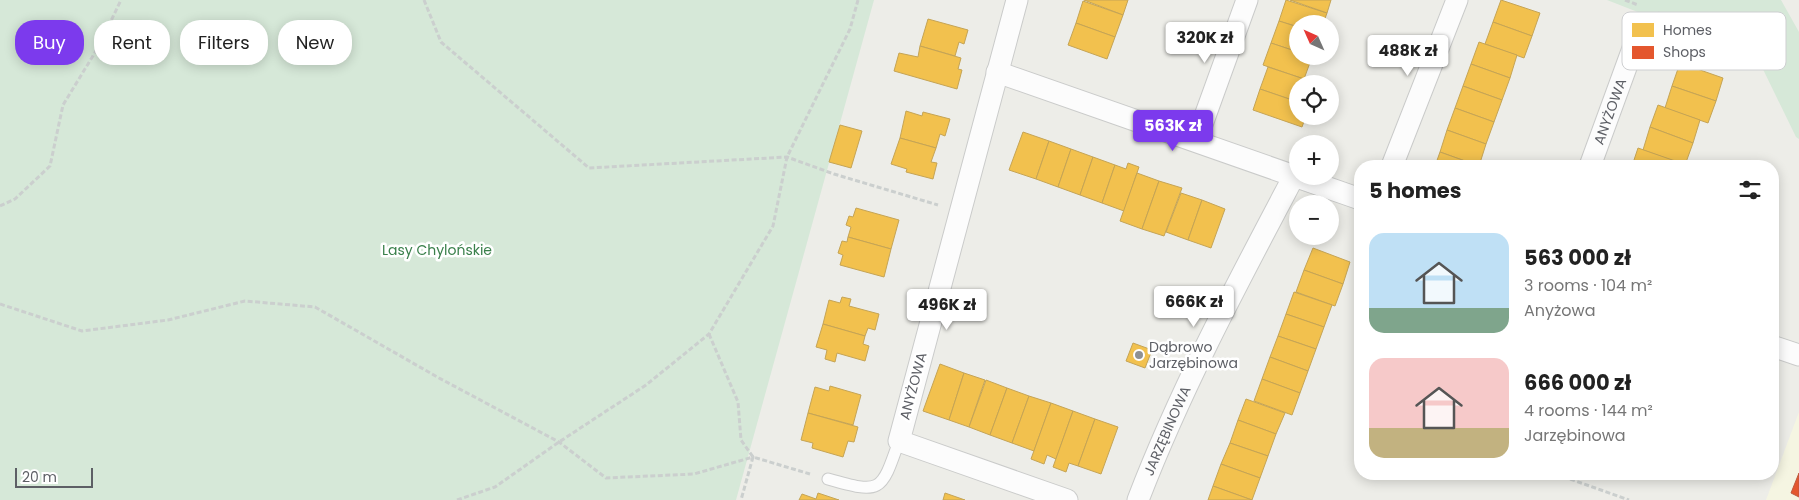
<!DOCTYPE html>
<meta charset="utf-8">
<style>
body{margin:0;font-family:Poppins,sans-serif;background:#f2f2f2;color:#222;height:100vh;display:flex;flex-direction:column;font-size:19px;white-space:nowrap}
*{box-sizing:border-box;margin:0}
p{font-size:16px;color:#767676}
.icon{flex:none;width:28px;height:28px;fill:none;stroke:currentColor;stroke-width:2;stroke-linecap:round;stroke-linejoin:round}
.map{position:relative;flex:1;overflow:hidden}
.details{position:absolute;left:1354px;top:160px;width:425px;height:320px;display:flex;flex-direction:column;background:#fff;border-radius:20px;box-shadow:0 2px 12px #0003}
.details>*{flex:none}
.hud{position:absolute;left:15px;top:20px;width:475px;height:45px;display:flex;gap:10px}
.needle{width:32px;rotate:315deg}
.buttons{position:absolute;left:1289px;top:15px;display:grid;gap:10px}
.buttons a{display:grid;place-items:center;width:50px;height:50px;border-radius:50%;background:#fff;box-shadow:0 2px 12px #0003;font-size:25px}
.scale{position:absolute;left:15px;bottom:12px;width:78px;box-sizing:border-box;padding-left:5px;border:2px solid #5d5f65;border-top:0;font-size:14px;line-height:18px;white-space:nowrap;color:#5d5f65;-webkit-text-stroke:4px #fff;paint-order:stroke}
.price{position:absolute;translate:-50% -42px;padding:0 11px;border-radius:5px;background:#fff;color:#222;font-size:16px;line-height:32px;filter:drop-shadow(0 1px 2px #0008)}
.price::after{content:'';position:absolute;left:50%;top:30px;width:15px;height:11px;margin-left:-8px;background:inherit;clip-path:polygon(0 0,100% 0,50% 100%)}
.price.current{background:#7c3aed;color:#fff}
ul{padding:0;list-style:none}
li{display:flex;align-items:center;gap:15px;height:125px;padding:0 15px}
li span{display:grid;place-items:center;flex:none;width:140px;height:100px;border-radius:15px;color:#555}
li>.icon{margin-inline-start:auto}
span .icon{width:60px;height:60px;fill:#fffc;stroke-width:1}
li b{font-size:21px}
h2{display:flex;justify-content:space-between;align-items:center;height:60px;padding:0 15px;font-size:21px}
.pill{padding:0 18px;border-radius:20px;background:#fff;box-shadow:0 2px 12px #0003;font-size:18px;line-height:45px}
.pill.current{background:#7c3aed;color:#fff}
.map>svg:first-child{display:block}
</style>
<div class="map">
<svg width="1799" height="500" viewBox="0 0 1799 500">
<rect width="100%" height="100%" fill="#edede8"/>
<path fill="#f5f5e2" d="M1799,412V500H1766Z"/>
<g fill="#d6e8d8">
<path d="M0,0H874L736,500H0Z"/>
<path d="M1607,0H1781L1799,32V139L1796,137L1758,59Z"/>
</g>
<g fill="#f2c14e" stroke="#c5a455">
<path d="M1084,0H1128L1123,15Z"/>
<path d="M1286,0L1327,13L1323,24H1298V27L1279,21Z"/>
<path d="M1290,0H1331L1327,13Z"/>
<path d="M1501,0L1540,13L1532,36L1493,22Z"/>
<path d="M1083,1L1123,15L1115,37L1076,23Z"/>
<path d="M928,19L968,30L964,44L959,42L955,56L920,46Z"/>
<path d="M1279,21L1298,27V52L1271,43Z"/>
<path d="M1493,22L1532,36L1524,58L1485,44Z"/>
<path d="M1076,23L1115,37L1107,59L1068,45Z"/>
<path d="M1479,42L1517,55L1510,78L1471,64Z"/>
<path d="M1271,43L1298,52V56L1312,57L1304,79L1263,65Z"/>
<path d="M920,46L961,58L958,69L962,70L957,89L894,71L899,53L918,57Z"/>
<path d="M1680,63L1723,78L1716,101L1672,86Z"/>
<path d="M1471,64L1510,78L1502,100L1463,86Z"/>
<path d="M1268,67L1307,80L1306,84H1298V102L1260,89Z"/>
<path d="M1463,86L1502,100L1494,122L1455,108Z"/>
<path d="M1672,86L1716,101L1708,123L1665,108Z"/>
<path d="M1260,89L1298,102V116H1306L1302,127L1253,110Z"/>
<path d="M1658,105L1700,120L1693,143L1650,127Z"/>
<path d="M1455,108L1494,122L1486,144L1447,130Z"/>
<path d="M906,111L922,116L923,112L950,119L945,136L940,134L936,148L900,138Z"/>
<path d="M840,125L862,131L851,168L829,162Z"/>
<path d="M1650,127L1693,143L1685,165L1643,150Z"/>
<path d="M1447,130L1486,144L1479,166L1440,152Z"/>
<path d="M1023,132L1049,141L1036,179L1009,170Z"/>
<path d="M900,138L936,148L931,162L937,163L933,179L906,172L907,169L891,164Z"/>
<path d="M1049,141L1071,149L1058,187L1036,179Z"/>
<path d="M1638,148L1681,163L1680,166H1632Z"/>
<path d="M1071,149L1093,157L1080,195L1058,187Z"/>
<path d="M1440,152L1479,166H1435Z"/>
<path d="M1093,157L1115,165L1102,203L1080,195Z"/>
<path d="M1128,163L1139,167L1124,211L1102,203L1115,165L1126,169Z"/>
<path d="M1137,173L1159,181L1142,229L1120,221Z"/>
<path d="M1159,181L1182,188L1164,236L1142,229Z"/>
<path d="M1181,193L1202,200L1188,240L1166,232Z"/>
<path d="M1202,200L1225,209L1211,248L1188,240Z"/>
<path d="M856,208L899,220L891,249L848,237L851,227L846,225L849,216L853,217Z"/>
<path d="M848,237L891,249L884,277L840,265L843,255L838,253L842,241L847,242Z"/>
<path d="M1313,248L1350,262L1343,284L1304,270Z"/>
<path d="M1304,270L1343,284L1335,306L1296,292Z"/>
<path d="M1294,292L1332,305L1324,327L1286,314Z"/>
<path d="M842,297L851,299L849,306L879,314L875,330L868,328L865,336L823,324L829,300L840,303Z"/>
<path d="M1286,314L1324,327L1316,349L1278,336Z"/>
<path d="M823,324L865,336L863,344L869,346L865,361L837,353L835,362L825,359L827,350L816,347Z"/>
<path d="M1278,336L1316,349L1308,371L1270,357Z"/>
<path d="M1133,343L1152,350L1145,368L1126,361Z"/>
<path d="M1270,357L1308,371L1300,393L1262,379Z"/>
<path d="M940,364L964,373L949,420L923,411Z"/>
<path d="M964,373L985,380L969,427L949,420Z"/>
<path d="M1262,379L1300,393L1292,415L1254,401Z"/>
<path d="M986,380L1007,388L990,435L969,427Z"/>
<path d="M830,386L861,395L853,425L808,413L815,387L829,391Z"/>
<path d="M1007,388L1029,396L1012,443L990,435Z"/>
<path d="M1029,396L1051,403L1034,451L1012,443Z"/>
<path d="M1246,399L1285,413L1276,434L1238,420Z"/>
<path d="M1051,403L1073,411L1056,459L1047,455L1044,464L1031,459Z"/>
<path d="M1073,411L1095,419L1078,466L1069,463L1066,472L1053,467Z"/>
<path d="M808,413L858,427L854,442L848,441L843,457L812,448L813,443L801,440Z"/>
<path d="M1095,419L1118,427L1101,474L1078,466Z"/>
<path d="M1238,420L1276,434L1268,456L1230,443Z"/>
<path d="M1230,443L1268,456L1260,478L1221,464Z"/>
<path d="M1221,464L1260,478L1252,500L1213,486Z"/>
<path d="M1213,486L1252,500H1208Z"/>
<path d="M818,493L839,500H799L802,494L816,499Z"/>
<path d="M945,493L965,500H943Z"/>
</g>
<path fill="#e4572e" stroke="#bc593e" d="M1799,473V497L1791,493Z"/>
<g fill="none" stroke-linecap="round" stroke-linejoin="round">
<defs>
<path id="service" d="M828,479C881,494 881,493 899,441"/>
<g id="minor">
<path d="M1017,0L899,441L1067,500"/>
<path d="M997,72L1360,199"/>
<path d="M1196,141L1247,0"/>
<path d="M1392,166L1457,0"/>
<path id="s1" d="M1590,166L1640,29"/>
<path d="M1772,346L1799,355"/>
<path id="s2" d="M1138,500C1181,388 1238,282 1294,176"/>
</g>
</defs>
<use href="#service" stroke="#cacbca" stroke-width="13"/>
<use href="#minor" stroke="#cacbca" stroke-width="23"/>
<g stroke="#cbcfce" stroke-width="3" stroke-dasharray="5 2.5" stroke-linecap="butt">
<path d="M424,0L441,42L589,168L787,157L834,174L938,205"/>
<path d="M1625,0L1638,5"/>
<path d="M1658,13L1753,48"/>
<path d="M0,206L15,199L50,166L63,105L99,46L121,0"/>
<path d="M0,304L82,331L168,320L245,301L315,307L439,378L559,442L606,478L694,474L753,457L741,500"/>
<path d="M709,334L738,402L741,440L753,457L810,474"/>
<path d="M1556,474L1629,500"/>
<path d="M457,500L495,487L559,442L646,385L709,334L773,226L787,157L850,29L858,0"/>
</g>
<use href="#service" stroke="#fcfcfc" stroke-width="11"/>
<use href="#minor" stroke="#fcfcfc" stroke-width="21"/>
</g>
<circle fill="#8f9193" stroke="#fff" stroke-width="2" cx="1139" cy="355" r="5"/>
<g text-anchor="middle" stroke-width="5" stroke-linejoin="round" paint-order="stroke">
<g font-size="14" fill="#5d5f65" stroke="#fff">
<text dy="5" stroke="none"><textPath href="#s1" startOffset="58">ANYŻOWA</textPath></text>
<text transform="translate(913 386) rotate(-75)" y="5">ANYŻOWA</text>
<text dy="5" stroke="none"><textPath href="#s2" startOffset="75">JARZĘBINOWA</textPath></text>
</g>
<g font-size="14" fill="#3a804b" stroke="#fff">
<text x="437" y="255">Lasy Chylońskie</text>
</g>
<g font-size="14" fill="#5d5f65" stroke="#fff" text-anchor="start">
<text x="1149" y="352">Dąbrowo<tspan x="1149" dy="16">Jarzębinowa</tspan></text>
</g>
</g>
<rect x="1622" y="12" width="164" height="58" rx="8" fill="#fff" stroke="#cecfd1" stroke-width="1"/>
<rect x="1632" y="23" width="22" height="14" fill="#f2c14e"/>
<rect x="1632" y="46" width="22" height="13" fill="#e4572e"/>
<g font-size="14" fill="#5d5f65">
<text x="1663" y="35">Homes</text>
<text x="1663" y="57">Shops</text>
</g>
</svg>
<div class="buttons">
<a><svg class="needle" viewBox="-14 -14 28 28"><path d="M0-13l5 13h-10z" fill="#e53935"/><path d="M0 13l5-13h-10z" fill="#767676"/></svg></a>
<a><svg class="icon" aria-label="locate" viewBox="0 0 24 24"><circle cx="12" cy="12" r="6"/><path d="M12 2v4M12 18v4M2 12h4M18 12h4"/></svg></a>
<a>+</a>
<a>−</a>
</div>
<div class="scale">20 m</div>
<b class="price" style="left:1205px;top:64px">320K zł</b>
<b class="price" style="left:1408px;top:77px">488K zł</b>
<b class="price current" style="left:1173px;top:152px">563K zł</b>
<b class="price" style="left:1194px;top:328px">666K zł</b>
<b class="price" style="left:947px;top:331px">496K zł</b>
<div class="hud">
<a class="pill current">Buy</a>
<a class="pill">Rent</a>
<a class="pill">Filters</a>
<a class="pill">New</a>
</div>
<section class="details">
<h2>5 homes<svg class="icon" aria-label="filters" viewBox="0 0 24 24"><path d="M4 7h16M4 17h16"/><circle cx="9" cy="7" r="2"/><circle cx="15" cy="17" r="2"/></svg></h2>
<ul>
<li><span style="background:linear-gradient(#bfe0f5 75%,#7fa58c 0)"><svg class="icon" aria-label="home" viewBox="0 0 24 24"><path d="M3 11l9-7 9 7M6 9v11h12V9"/></svg></span><div><b>563 000 zł</b><p>3 rooms · 104 m²</p><p>Anyżowa</p></div></li>
<li><span style="background:linear-gradient(#f6c9c9 70%,#c2b280 0)"><svg class="icon" aria-label="home" viewBox="0 0 24 24"><path d="M3 11l9-7 9 7M6 9v11h12V9"/></svg></span><div><b>666 000 zł</b><p>4 rooms · 144 m²</p><p>Jarzębinowa</p></div></li>
</ul>
</section>
</div>
